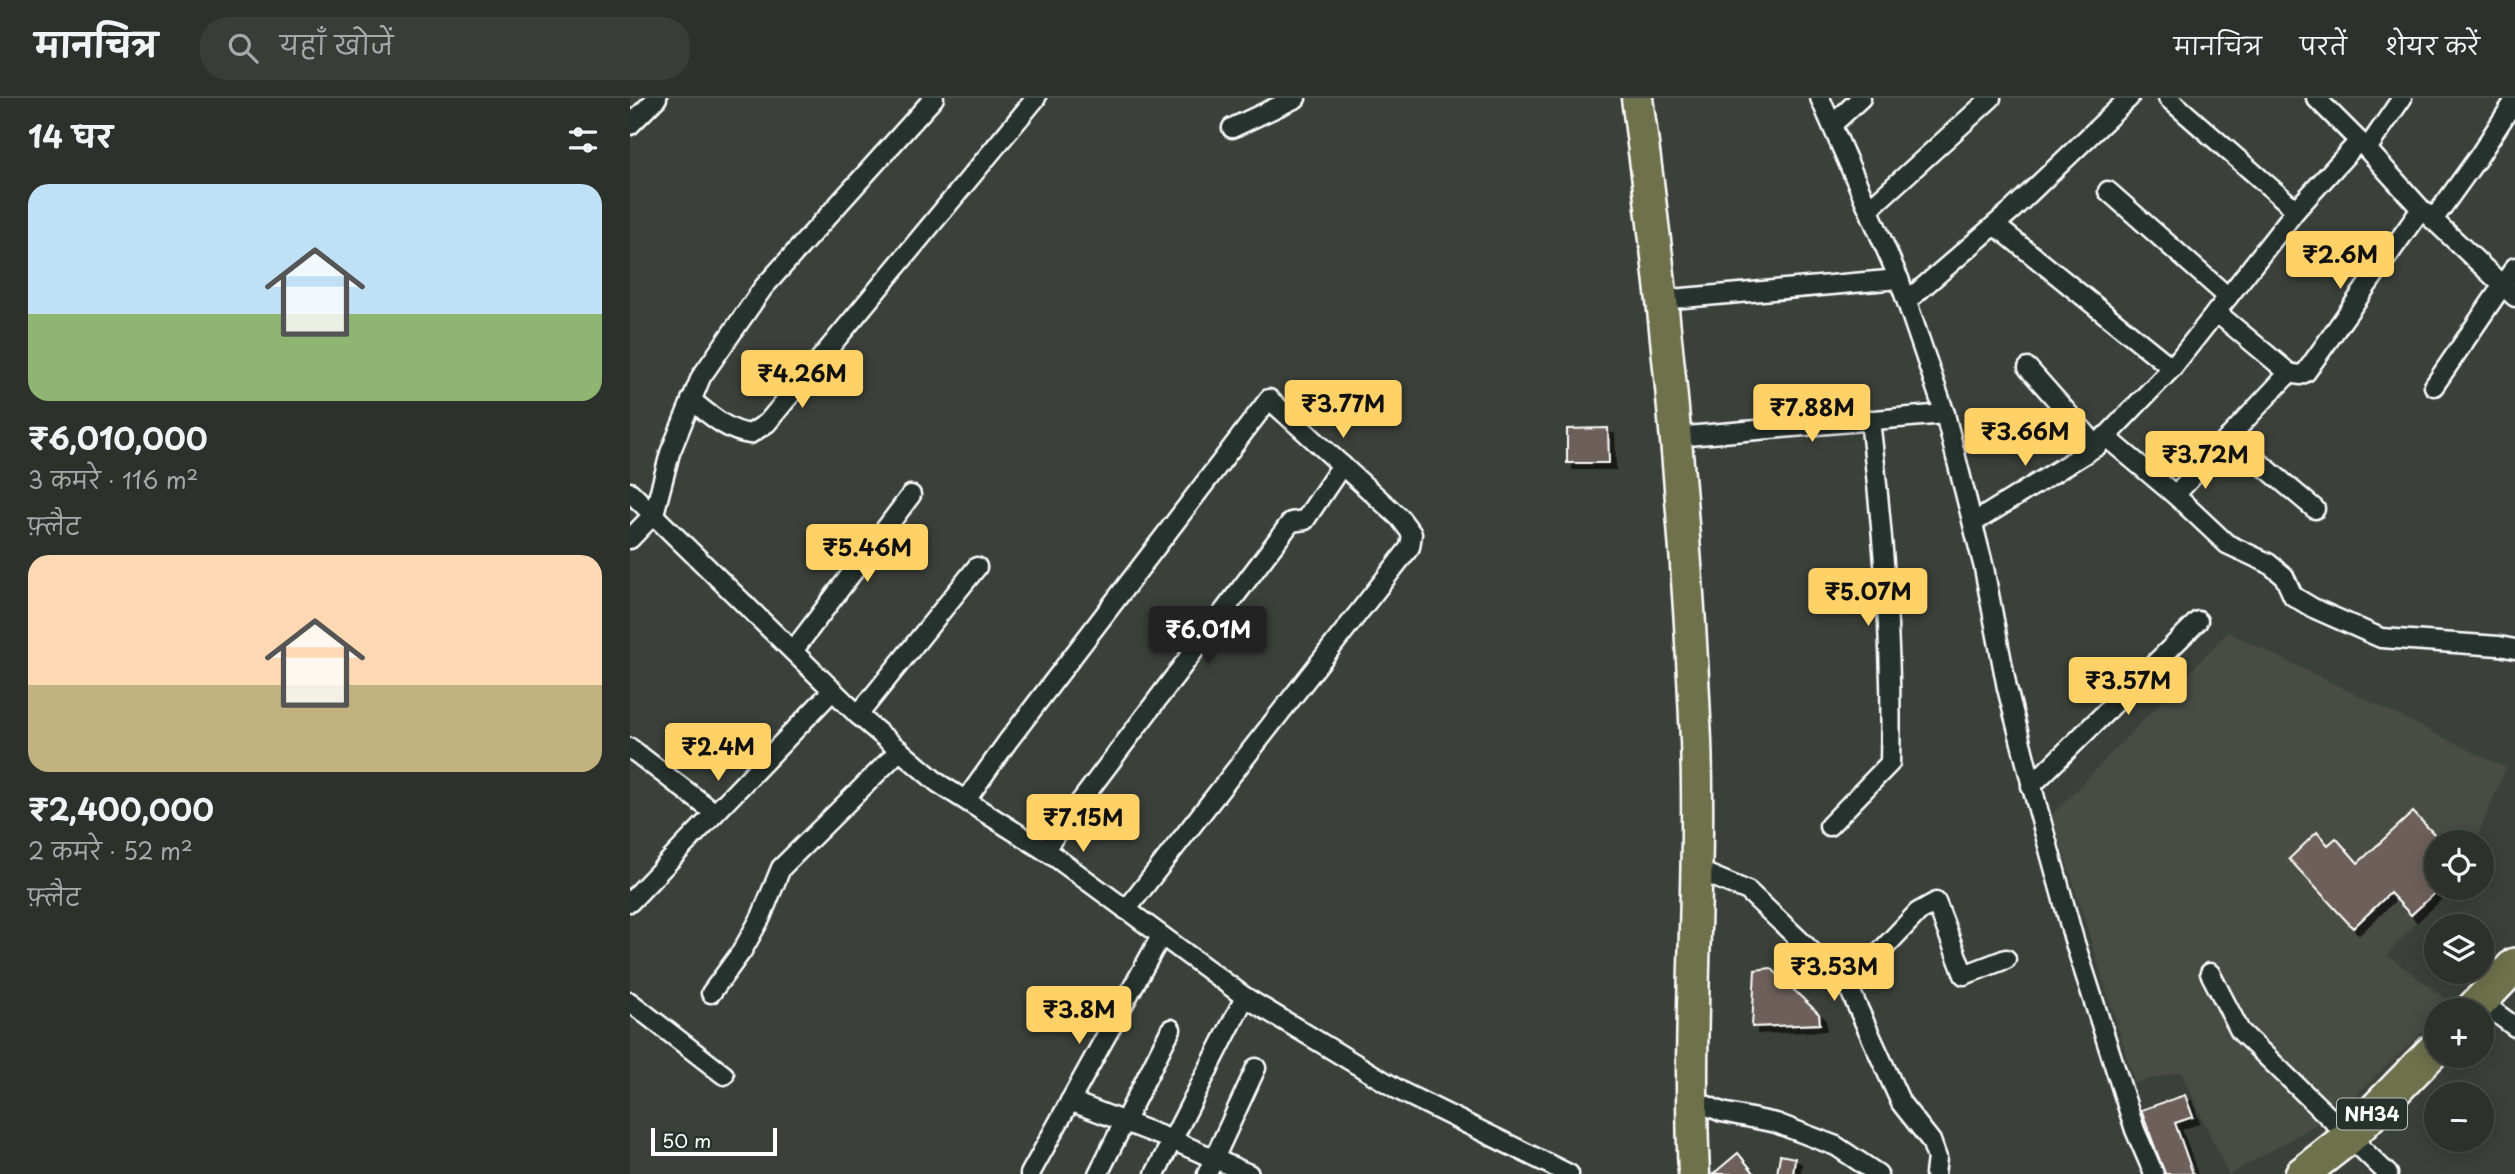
<!DOCTYPE html>
<html lang="hi">
<meta charset="utf-8">
<style>
body{margin:0;font-family:"Playpen Sans","Playpen Sans Deva",sans-serif;background:#383d38;color:#f1f3f6;height:100vh;display:flex;flex-direction:column;font-size:26px;white-space:nowrap}
*{box-sizing:border-box;margin:0}
p{font-size:23px;color:#a6a9a9}
.icon{flex:none;width:38px;height:38px;fill:none;stroke:currentColor;stroke-width:2;stroke-linecap:round;stroke-linejoin:round}
.map{position:relative;flex:1;overflow:hidden}
.side{display:flex;flex-direction:column;background:#2c312c;width:630px}
.side>*{flex:none}
.controls{position:absolute;left:1794px;top:732px;display:grid;gap:14px}
.controls a{display:grid;place-items:center;width:70px;height:70px;border-radius:50%;background:#2c312c;box-shadow:0 4px 18px #0003,0 0 0 2px #484c48;font-size:35px}
.scale{position:absolute;left:21px;bottom:18px;width:126px;box-sizing:border-box;padding-left:7px;border:4px solid #fff;border-top:0;font-size:19px;line-height:24px;white-space:nowrap;color:#fff;-webkit-text-stroke:5px #26332d;paint-order:stroke}
.price{position:absolute;translate:-50% -60px;padding:0 16px;border-radius:7px;background:#ffd166;color:#111;font-size:23px;line-height:46px;filter:drop-shadow(0 2px 4px #0008)}
.price::after{content:'';position:absolute;left:50%;top:42px;width:21px;height:16px;margin-left:-10px;background:inherit;clip-path:polygon(0 0,100% 0,50% 100%)}
.price.selected{background:#222;color:#fff}
ul{padding:0;list-style:none}
li{display:grid;align-content:center;gap:14px;height:371px;padding:0 28px}
li span{display:grid;place-items:center;height:217px;border-radius:21px;color:#555}
li>.icon{margin-inline-start:auto}
span .icon{width:126px;height:126px;fill:#fffc;stroke-width:1}
li b{font-size:30px}
h2{display:flex;justify-content:space-between;align-items:center;height:84px;padding:0 28px;font-size:30px}
header{display:flex;align-items:center;gap:42px;box-sizing:border-box;height:98px;padding:0 35px;background:#2c312c;border-bottom:2px solid #484c48}
header strong{font-size:33px}
nav{display:flex;gap:38px;margin-inline-start:auto;font-size:24px}
.search{width:490px;height:63px;background:#383d38;display:flex;align-items:center;gap:18px;box-sizing:border-box;padding:0 24px;border-radius:28px;color:#a6a9a9;font-size:26px}
main{display:flex;flex:1;min-height:0}
.map>svg:first-child{display:block}
</style>
<header>
<strong>मानचित्र</strong>
<div class="search"><svg class="icon" aria-label="search" viewBox="0 0 24 24"><circle cx="10" cy="10" r="6"/><path d="M15 15l6 6"/></svg>यहाँ खोजें</div>
<nav><a>मानचित्र</a><a>परतें</a><a>शेयर करें</a></nav>
</header>
<main>
<section class="side">
<h2>14 घर<svg class="icon" aria-label="filters" viewBox="0 0 24 24"><path d="M4 7h16M4 17h16"/><circle cx="9" cy="7" r="2"/><circle cx="15" cy="17" r="2"/></svg></h2>
<ul>
<li><span style="background:linear-gradient(#bfe0f5 60%,#8fb573 0)"><svg class="icon" aria-label="home" viewBox="0 0 24 24"><path d="M3 11l9-7 9 7M6 9v11h12V9"/></svg></span><div><b>₹6,010,000</b><p>3 कमरे · 116 m²</p><p>फ़्लैट</p></div></li>
<li><span style="background:linear-gradient(#ffd9b3 60%,#c2b280 0)"><svg class="icon" aria-label="home" viewBox="0 0 24 24"><path d="M3 11l9-7 9 7M6 9v11h12V9"/></svg></span><div><b>₹2,400,000</b><p>2 कमरे · 52 m²</p><p>फ़्लैट</p></div></li>
</ul>
</section>
<div class="map">
<svg width="1885" height="1076" viewBox="0 0 1885 1076">
<defs>
<filter id="shadow"><feDropShadow dx="6" dy="6" stdDeviation="0" flood-color="#0009"/></filter>
</defs>
<rect width="100%" height="100%" fill="#3b413a"/>
<filter id="ink" filterUnits="userSpaceOnUse"><feTurbulence type="fractalNoise" baseFrequency=".0143" numOctaves="2"/><feDisplacementMap in="SourceGraphic" scale="14" xChannelSelector="R" yChannelSelector="G"/><feConvolveMatrix kernelMatrix="1 2 1 2 8 2 1 2 1" color-interpolation-filters="sRGB"/></filter>
<g filter="url(#ink)">
<path fill="#4a4b44" d="M1598,534L1876,670L1845,744H1806V789H1817L1757,857L1822,905L1815,912H1806V921L1709,1013L1601,1076H1598L1551,974L1505,985L1422,717Z"/>
<g fill="#6d615a" stroke="#fff" stroke-width="2" filter="url(#shadow)">
<path d="M978,330L979,365H937V331Z"/>
<path d="M1783,714L1806,738V794L1781,817L1760,795L1723,830L1659,761L1687,734L1698,747L1706,740L1728,765Z"/>
<path d="M1141,870L1189,916L1190,926L1122,929L1125,872Z"/>
<path d="M1555,997L1563,1019L1545,1025L1563,1076H1535L1511,1012Z"/>
<path d="M1108,1055L1125,1076H1083Z"/>
<path d="M1150,1057L1165,1060L1163,1076H1147Z"/>
</g>
<g fill="none" stroke-linecap="round" stroke-linejoin="round">
<defs>
<g id="street">
<path d="M1190,0L1269,181L1315,316L1354,470L1377,590L1406,704L1444,842L1505,1032L1524,1076"/>
<path d="M1538,0L1666,112L1729,43"/>
<path d="M1686,0L1737,51L1772,0"/>
<path d="M1203,26L1231,0"/>
<path d="M0,27L27,0"/>
<path d="M602,30L666,0"/>
<path d="M1478,93L1598,199L1666,112"/>
<path d="M1239,111L1361,0"/>
<path d="M1796,115L1885,199"/>
<path d="M1803,122L1849,58L1885,2"/>
<path d="M1365,127L1542,270L1598,199"/>
<path d="M1030,202L1269,181"/>
<path d="M1277,203L1382,112L1499,0"/>
<path d="M1586,214L1659,275L1670,277L1676,274L1791,111L1737,51"/>
<path d="M1398,270L1467,348L1542,270"/>
<path d="M1804,288L1885,169"/>
<path d="M61,302C80,317 97,333 120,336L137,325L406,0"/>
<path d="M1475,338L1545,397L1659,275"/>
<path d="M1045,339L1315,316"/>
<path d="M1599,339L1685,411"/>
<path d="M0,394L228,617L308,685L425,759L615,899L772,994L939,1076"/>
<path d="M1545,397L1597,446L1638,465L1654,478L1663,498L1683,510L1751,540L1869,548L1885,551"/>
<path d="M1343,425L1467,348"/>
<path d="M0,441L24,416L40,355L71,279L133,190L304,0"/>
<path d="M163,553L281,397"/>
<path d="M228,617L347,469"/>
<path d="M0,650L85,715"/>
<path d="M1401,688L1568,523"/>
<path d="M336,702L378,643L639,301L770,420L782,436L780,449L496,812"/>
<path d="M1199,728L1260,665C1263,550 1253,435 1240,322"/>
<path d="M414,752L661,424L675,422L712,367"/>
<path d="M1065,771L1118,793L1218,888L1271,1005L1301,1043L1307,1060L1305,1076"/>
<path d="M0,804L203,592"/>
<path d="M1580,875L1610,933L1758,1076"/>
<path d="M1218,888L1288,814L1306,804L1334,877L1376,861"/>
<path d="M81,895L112,853L131,819L151,770L270,652"/>
<path d="M1850,903L1885,929"/>
<path d="M0,904L94,977"/>
<path d="M1063,1002L1092,1014L1146,1025L1206,1048L1248,1076"/>
<path d="M440,1003L542,1042L619,1076"/>
<path d="M400,1076L531,838"/>
<path d="M468,1076L541,931"/>
<path d="M525,1076L615,899"/>
<path d="M577,1076L626,970"/>
</g>
<path id="primary" d="M1007,0C1036,213 1057,428 1066,642C1071,787 1057,932 1064,1076"/>
<g id="highway">
<path d="M1842,912L1885,867"/>
<path d="M1672,1076L1719,1039L1806,950"/>
</g>
</defs>
<use href="#street" stroke="#fff" stroke-width="23"/>
<use href="#primary" stroke="#fff" stroke-width="35"/>
<use href="#highway" stroke="#fff" stroke-width="38"/>
<use href="#street" stroke="#26332d" stroke-width="18"/>
<use href="#primary" stroke="#6e714b" stroke-width="30"/>
<use href="#highway" stroke="#6e714b" stroke-width="33"/>
</g>
</g>
<g text-anchor="middle" stroke-width="5" stroke-linejoin="round" paint-order="stroke">
<rect fill="#26332d" stroke="#bec2c0" stroke-width="2" x="1707" y="1000.5" width="70" height="31" rx="5"/>
<g font-size="19" font-weight="bold" fill="#fff">
<text x="1742" y="1023">NH34</text>
</g>
</g>
</svg>
<div class="controls">
<a><svg class="icon" aria-label="locate" viewBox="0 0 24 24"><circle cx="12" cy="12" r="6"/><path d="M12 2v4M12 18v4M2 12h4M18 12h4"/></svg></a>
<a><svg class="icon" aria-label="layers" viewBox="0 0 24 24"><path d="M12 4l9 5-9 5-9-5zM3 14l9 5 9-5"/></svg></a>
<a>+</a>
<a>−</a>
</div>
<div class="scale">50 m</div>
<b class="price" style="left:1710px;top:193px">₹2.6M</b>
<b class="price" style="left:172px;top:312px">₹4.26M</b>
<b class="price" style="left:713px;top:342px">₹3.77M</b>
<b class="price" style="left:1182px;top:346px">₹7.88M</b>
<b class="price" style="left:1395px;top:370px">₹3.66M</b>
<b class="price" style="left:1575px;top:393px">₹3.72M</b>
<b class="price" style="left:237px;top:486px">₹5.46M</b>
<b class="price" style="left:1238px;top:530px">₹5.07M</b>
<b class="price selected" style="left:578px;top:568px">₹6.01M</b>
<b class="price" style="left:1498px;top:619px">₹3.57M</b>
<b class="price" style="left:88px;top:685px">₹2.4M</b>
<b class="price" style="left:453px;top:756px">₹7.15M</b>
<b class="price" style="left:1204px;top:905px">₹3.53M</b>
<b class="price" style="left:449px;top:948px">₹3.8M</b>
</div>
</main>
